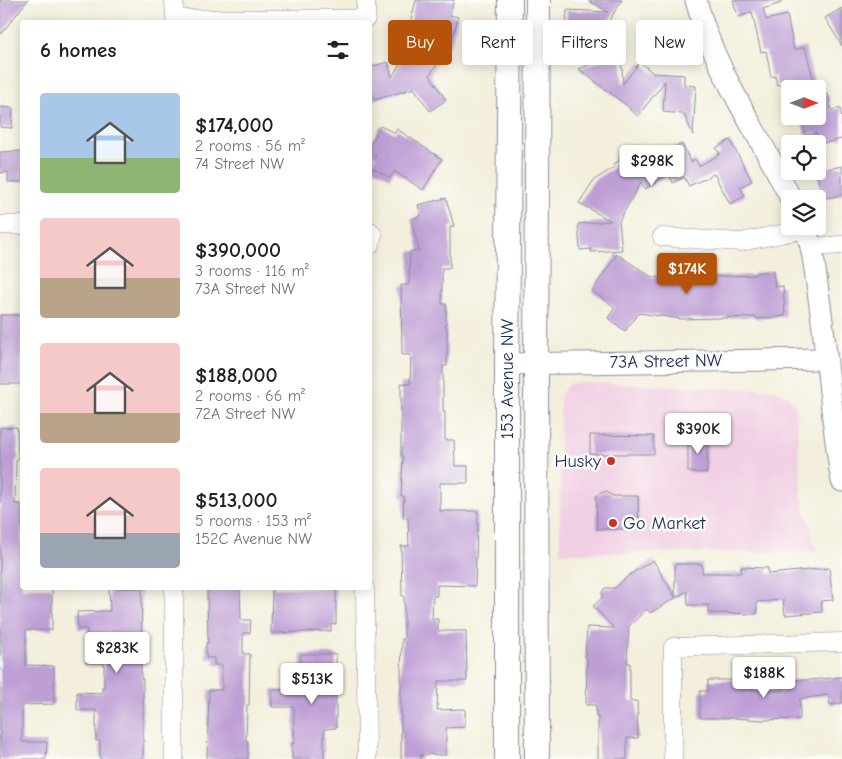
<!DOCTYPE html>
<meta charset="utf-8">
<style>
body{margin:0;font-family:"Comic Neue",sans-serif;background:#f6f6f6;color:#202124;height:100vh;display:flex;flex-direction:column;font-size:19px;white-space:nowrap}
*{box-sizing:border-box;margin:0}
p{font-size:16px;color:#757577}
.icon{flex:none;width:28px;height:28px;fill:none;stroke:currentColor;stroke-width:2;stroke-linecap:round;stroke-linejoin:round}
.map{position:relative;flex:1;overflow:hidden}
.drawer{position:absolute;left:20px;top:20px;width:352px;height:570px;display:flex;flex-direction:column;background:#fff;border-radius:5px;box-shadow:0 2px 12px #0003}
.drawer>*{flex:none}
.banner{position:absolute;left:388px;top:20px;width:379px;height:45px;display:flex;gap:10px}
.needle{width:32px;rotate:90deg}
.tools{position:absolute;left:781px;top:80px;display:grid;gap:10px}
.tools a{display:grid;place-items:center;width:45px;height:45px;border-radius:5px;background:#fff;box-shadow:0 2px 12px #0003;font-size:25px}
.price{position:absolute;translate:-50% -42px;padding:0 11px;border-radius:5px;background:#fff;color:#222;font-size:16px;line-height:32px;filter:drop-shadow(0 1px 2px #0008)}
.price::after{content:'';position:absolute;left:50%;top:30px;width:15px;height:11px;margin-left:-8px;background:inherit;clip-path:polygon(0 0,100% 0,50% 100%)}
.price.current{background:#b45309;color:#fff}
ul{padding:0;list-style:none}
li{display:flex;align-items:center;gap:15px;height:125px;padding:0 20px}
li span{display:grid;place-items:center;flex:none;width:140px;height:100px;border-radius:5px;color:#555}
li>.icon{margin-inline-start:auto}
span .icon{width:60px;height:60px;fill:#fffc;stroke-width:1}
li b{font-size:21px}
h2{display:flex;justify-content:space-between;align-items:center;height:60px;padding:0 20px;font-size:21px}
.tag{padding:0 18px;border-radius:5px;background:#fff;box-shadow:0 2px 12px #0003;font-size:18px;line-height:45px}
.tag.current{background:#b45309;color:#fff}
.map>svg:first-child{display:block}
</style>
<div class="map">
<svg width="842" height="759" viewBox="0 0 842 759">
<rect width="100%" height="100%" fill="#fdfcf7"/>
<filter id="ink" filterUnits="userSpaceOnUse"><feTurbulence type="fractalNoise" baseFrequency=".02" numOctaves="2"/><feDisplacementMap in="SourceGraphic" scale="10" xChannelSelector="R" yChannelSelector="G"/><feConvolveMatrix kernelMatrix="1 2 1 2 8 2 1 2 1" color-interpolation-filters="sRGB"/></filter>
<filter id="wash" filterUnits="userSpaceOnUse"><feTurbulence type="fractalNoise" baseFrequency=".0096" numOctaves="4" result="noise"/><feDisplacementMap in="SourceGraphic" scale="20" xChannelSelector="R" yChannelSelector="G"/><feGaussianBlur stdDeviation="1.12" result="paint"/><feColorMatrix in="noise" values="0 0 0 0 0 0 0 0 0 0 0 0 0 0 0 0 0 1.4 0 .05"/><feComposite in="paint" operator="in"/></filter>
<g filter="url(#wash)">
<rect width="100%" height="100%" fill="#f3efdc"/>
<path fill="#f1d0e4" d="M580,382L775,390L788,396L796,408L802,499L817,552L560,553V395L569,384Z"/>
<g id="blocks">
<g fill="#be9fd5">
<path d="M0,0H28L0,35Z"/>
<path d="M416,0H454L450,15L458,17L451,45H449L430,75L446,100L430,111L414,88L374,100L370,87V67L388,62L392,77L424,26L410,23Z"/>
<path d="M588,0H622L605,27L619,26L620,45L581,47L578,24H566L567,10L608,12Z"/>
<path d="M733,0H781V3L763,9L766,20L787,15L794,50L805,47L816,89H784L783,84L777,85L775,76L771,77L766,51L761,52L752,12L738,17Z"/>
<path d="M842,8V46L825,18Z"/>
<path d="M621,52L623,84L640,62L653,73L684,75V85L696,86L693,135L684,114L663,112L665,81L638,116L629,109L630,108L579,69Z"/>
<path d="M828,94L831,110L840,108L842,119V139L819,144L816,133L805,135L801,116H818V96Z"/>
<path d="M0,107L13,108L12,128L0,127Z"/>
<path d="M380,126L395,133L397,129L442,159L423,190L394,171L390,178L370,167L376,156L370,152V145Z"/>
<path d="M730,140L752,181L740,187L745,196L730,204L714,174L689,186L684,177L673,183L669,174L645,189L641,182L619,221L622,250L591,252V249L580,250L578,224L611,221L579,203L594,180L615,167L613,165L620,160L619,157L623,154L621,150L631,144L634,149L638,146L647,160L682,144L691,162L695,159L699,166L720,154L716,148Z"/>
<path d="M22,151V182H8V172L0,173V152Z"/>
<path d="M842,166V195L822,199L817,171Z"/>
<path d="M446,198L454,226L450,227V268H442V304H446V327H447V366H443V412H445V440H454L455,466H468V483H440V511H478V530H477L475,586L437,585V596H433L432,619H438V631H466L467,681H438L437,710L465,709V727L446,728V755L421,754V759H401V674L402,639H404V596H402L401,546H409L408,518H403L404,496H401L403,456H401V383L410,384L411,355H402L401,285H409L410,251H419L411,219L421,216L418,205Z"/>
<path d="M617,254L650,276L696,283L695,277L755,275V273L773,271L775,287L783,286L785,316L756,319V317L682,319L639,313L625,331L608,318L615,307L592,291Z"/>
<path d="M0,315H22L21,384H0Z"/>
<path d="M17,427L18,460H16L15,504H21L22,588H52V630H26V665L54,666V704L22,705V742H47L46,759H0V428Z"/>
<path d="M590,435L654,436V454H590Z"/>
<path d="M688,438H707V473L688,472Z"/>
<path d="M603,492H607L613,496H638L639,529H597L596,496Z"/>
<path d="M653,560L675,597V564H702V573H741V567L768,568V574L829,568L833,600L821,601L822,612L785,615L783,600L757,602V614L708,613V605H688L687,591L650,613L647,609L629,626L627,663H630V701H637L638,738H627V759H598V717H596V705H586L587,657H585L587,627L614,628L593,606L602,598V592L605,588H615L628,576Z"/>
<path d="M109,588H139V589H142L141,653V679H143V759H100V741H96V710H77V692L102,693V687H104V663H86L87,629H78L77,612L110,611Z"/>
<path d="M214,588H240L241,620H251L250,633H243V654H250L249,705H247L246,741H248V759H207L209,690H222V665H214V658H206V643H208L207,589H214Z"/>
<path d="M272,588H336V624H331V631L271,633Z"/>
<path d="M301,654H336V728L324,729V759H292V743H294V707H272V690H300Z"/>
<path d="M842,677V703L830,705L828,695L800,699V719L762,720L734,718H700V691H708V680H753L752,690L783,691V680H810Z"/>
</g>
</g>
</g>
<g filter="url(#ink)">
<use href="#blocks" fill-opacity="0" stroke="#878f9d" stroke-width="1"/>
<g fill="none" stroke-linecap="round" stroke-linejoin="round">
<defs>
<g id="minor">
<path d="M174,0L175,19H366V0"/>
<path d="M0,225H22"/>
<path d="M370,231L373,235L370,245"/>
<path d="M662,237L741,242L805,229"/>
<path d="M811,247L842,245"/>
<path d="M174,588V759"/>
<path d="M365,588L367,759"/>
<path d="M673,759V647L842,642"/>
</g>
<g id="tertiary">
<path d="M696,0C714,71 759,133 791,199"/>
<path d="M804,226C814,248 815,274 819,298C828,359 831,420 842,481"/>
<path d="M507,364L826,359"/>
</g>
<g id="secondary">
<path d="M507,759V364L510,0"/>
<path d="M537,759L536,364L538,0"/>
</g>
</defs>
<use href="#minor" stroke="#878f9d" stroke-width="19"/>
<use href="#tertiary" stroke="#878f9d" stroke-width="23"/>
<use href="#secondary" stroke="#878f9d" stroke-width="26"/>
<use href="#minor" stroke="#fff" stroke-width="18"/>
<use href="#tertiary" stroke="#fff" stroke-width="21"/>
<use href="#secondary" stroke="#fff" stroke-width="24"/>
</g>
</g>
<g fill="#c8321e" stroke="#fdfcf7" stroke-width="2">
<circle cx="611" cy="461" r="5"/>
<circle cx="613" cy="523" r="5"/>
</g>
<g text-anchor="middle" stroke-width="5" stroke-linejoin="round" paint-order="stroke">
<g font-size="18" fill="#1b2f5e" stroke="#fdfcf7">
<text transform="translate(666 361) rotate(-1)" y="6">73A Street NW</text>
<text transform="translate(507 379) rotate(-90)" y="6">153 Avenue NW</text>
</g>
<g font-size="18" fill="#1b2f5e" stroke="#fdfcf7" text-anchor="end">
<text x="601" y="467">Husky</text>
<text x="623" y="529" text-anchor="start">Go Market</text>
</g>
</g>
</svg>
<div class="tools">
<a><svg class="needle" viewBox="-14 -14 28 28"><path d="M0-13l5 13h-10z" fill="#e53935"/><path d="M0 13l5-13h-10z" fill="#757577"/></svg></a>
<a><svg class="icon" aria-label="locate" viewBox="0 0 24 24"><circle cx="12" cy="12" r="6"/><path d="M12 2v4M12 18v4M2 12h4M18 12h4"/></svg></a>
<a><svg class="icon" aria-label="layers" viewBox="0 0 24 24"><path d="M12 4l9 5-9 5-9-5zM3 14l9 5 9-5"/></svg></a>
</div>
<b class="price" style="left:652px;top:187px">$298K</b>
<b class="price current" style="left:687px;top:295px">$174K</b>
<b class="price" style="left:698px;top:455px">$390K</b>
<b class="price" style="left:117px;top:674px">$283K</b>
<b class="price" style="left:764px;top:699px">$188K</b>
<b class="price" style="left:312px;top:705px">$513K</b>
<div class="banner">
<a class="tag current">Buy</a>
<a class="tag">Rent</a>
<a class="tag">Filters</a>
<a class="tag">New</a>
</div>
<section class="drawer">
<h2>6 homes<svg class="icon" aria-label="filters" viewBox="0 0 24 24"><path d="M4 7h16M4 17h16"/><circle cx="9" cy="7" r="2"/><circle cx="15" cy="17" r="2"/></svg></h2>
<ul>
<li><span style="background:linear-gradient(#a9c7e8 65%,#8fb573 0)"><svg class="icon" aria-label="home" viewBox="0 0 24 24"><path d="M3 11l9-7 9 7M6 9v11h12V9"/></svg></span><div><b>$174,000</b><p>2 rooms · 56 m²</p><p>74 Street NW</p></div></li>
<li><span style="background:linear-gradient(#f6c9c9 60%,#b9a48a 0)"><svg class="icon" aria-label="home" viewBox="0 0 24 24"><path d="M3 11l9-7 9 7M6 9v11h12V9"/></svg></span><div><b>$390,000</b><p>3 rooms · 116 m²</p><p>73A Street NW</p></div></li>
<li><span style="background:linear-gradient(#f6c9c9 70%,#b9a48a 0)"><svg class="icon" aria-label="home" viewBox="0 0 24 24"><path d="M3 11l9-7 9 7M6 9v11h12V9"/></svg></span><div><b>$188,000</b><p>2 rooms · 66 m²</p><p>72A Street NW</p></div></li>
<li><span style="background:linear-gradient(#f6c9c9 65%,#9aa5b1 0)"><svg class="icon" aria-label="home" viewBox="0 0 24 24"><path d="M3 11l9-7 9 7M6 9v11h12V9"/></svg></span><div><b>$513,000</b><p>5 rooms · 153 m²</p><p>152C Avenue NW</p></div></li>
</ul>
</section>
</div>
